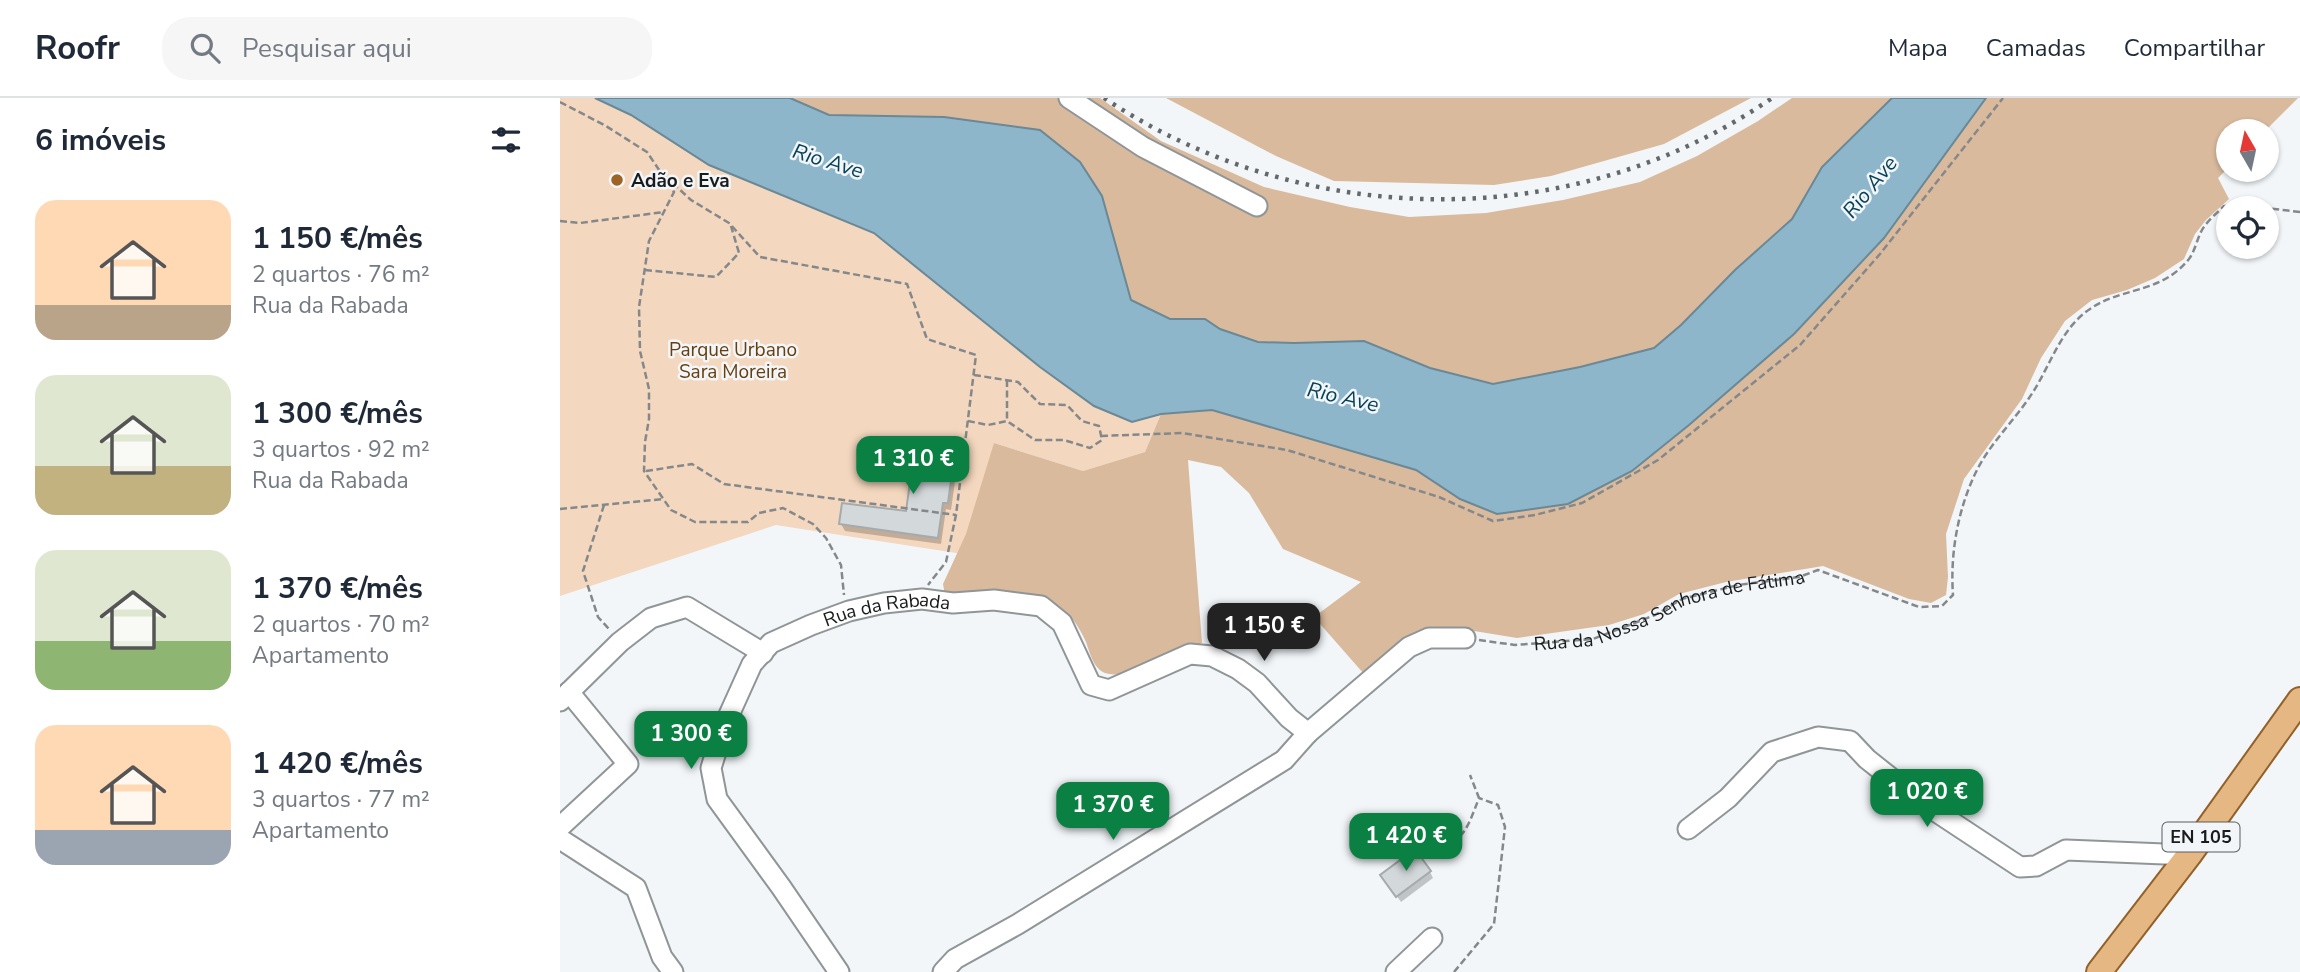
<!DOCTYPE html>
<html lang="pt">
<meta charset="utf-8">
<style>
body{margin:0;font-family:"Nunito Sans",sans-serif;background:#f6f6f7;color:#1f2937;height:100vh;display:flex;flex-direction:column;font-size:26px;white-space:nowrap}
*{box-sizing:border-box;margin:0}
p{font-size:23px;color:#747a83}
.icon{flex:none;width:38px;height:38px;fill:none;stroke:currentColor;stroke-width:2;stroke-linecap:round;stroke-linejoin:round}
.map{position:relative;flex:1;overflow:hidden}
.side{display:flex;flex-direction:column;background:#fff;width:560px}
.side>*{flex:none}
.needle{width:46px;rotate:351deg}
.tools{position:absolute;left:1656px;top:21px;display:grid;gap:14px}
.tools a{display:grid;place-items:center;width:63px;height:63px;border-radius:50%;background:#fff;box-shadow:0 2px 5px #0004;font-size:35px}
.price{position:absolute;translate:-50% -60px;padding:0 16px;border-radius:14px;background:#0b8043;color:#fff;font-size:23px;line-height:46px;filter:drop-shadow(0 2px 4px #0008)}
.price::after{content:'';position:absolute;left:50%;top:42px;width:21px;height:16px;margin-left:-10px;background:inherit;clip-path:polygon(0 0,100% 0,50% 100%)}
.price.on{background:#222;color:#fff}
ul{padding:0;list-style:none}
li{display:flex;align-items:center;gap:21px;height:175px;padding:0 35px}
li span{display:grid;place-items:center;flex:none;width:196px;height:140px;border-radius:21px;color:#555}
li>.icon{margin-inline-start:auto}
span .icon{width:84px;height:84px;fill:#fffc;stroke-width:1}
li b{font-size:30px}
h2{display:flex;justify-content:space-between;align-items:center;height:84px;padding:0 35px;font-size:30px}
header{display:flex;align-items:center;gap:42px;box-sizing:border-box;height:98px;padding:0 35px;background:#fff;border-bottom:2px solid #e0e1e3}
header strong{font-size:33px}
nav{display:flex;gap:38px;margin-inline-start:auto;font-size:24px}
.search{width:490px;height:63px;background:#f6f6f7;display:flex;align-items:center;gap:18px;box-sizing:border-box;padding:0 24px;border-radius:28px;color:#747a83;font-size:26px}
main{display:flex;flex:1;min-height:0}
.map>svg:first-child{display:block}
</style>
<header>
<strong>Roofr</strong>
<div class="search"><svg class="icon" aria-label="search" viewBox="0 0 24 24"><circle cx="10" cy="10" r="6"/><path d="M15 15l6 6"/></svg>Pesquisar aqui</div>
<nav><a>Mapa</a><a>Camadas</a><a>Compartilhar</a></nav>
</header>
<main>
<section class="side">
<h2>6 imóveis<svg class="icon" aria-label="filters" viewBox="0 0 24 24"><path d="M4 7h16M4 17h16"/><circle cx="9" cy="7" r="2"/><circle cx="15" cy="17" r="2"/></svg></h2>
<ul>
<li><span style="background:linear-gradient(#ffd9b3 75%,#b9a48a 0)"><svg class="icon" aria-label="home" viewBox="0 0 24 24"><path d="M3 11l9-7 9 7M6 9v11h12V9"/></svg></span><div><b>1 150 €/mês</b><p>2 quartos · 76 m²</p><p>Rua da Rabada</p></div></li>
<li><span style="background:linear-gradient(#dfe7d0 65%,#c2b280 0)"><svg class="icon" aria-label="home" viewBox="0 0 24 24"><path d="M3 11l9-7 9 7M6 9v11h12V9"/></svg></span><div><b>1 300 €/mês</b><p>3 quartos · 92 m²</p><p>Rua da Rabada</p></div></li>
<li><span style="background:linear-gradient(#dfe7d0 65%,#8fb573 0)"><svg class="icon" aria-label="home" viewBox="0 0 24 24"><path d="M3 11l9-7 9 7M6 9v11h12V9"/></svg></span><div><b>1 370 €/mês</b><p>2 quartos · 70 m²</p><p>Apartamento</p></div></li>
<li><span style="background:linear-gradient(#ffd9b3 75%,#9aa5b1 0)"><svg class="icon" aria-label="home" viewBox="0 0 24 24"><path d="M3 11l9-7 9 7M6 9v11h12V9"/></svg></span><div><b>1 420 €/mês</b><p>3 quartos · 77 m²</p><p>Apartamento</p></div></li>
</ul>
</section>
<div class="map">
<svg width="1740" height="874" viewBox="0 0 1740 874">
<rect width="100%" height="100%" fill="#f2f6f9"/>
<path fill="#f3d7be" d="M0,0H35L71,17L149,67L314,135L480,269L534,308L572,323L601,316L585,354L523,373L434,345L409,457L216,427L0,498Z"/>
<g fill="#d9ba9d">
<path d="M230,0H504L624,64L522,0H540L601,43L704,89L790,109L849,119L926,115L1003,102L1080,84L1137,58L1198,23L1232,0H1332L1262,69L1232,121L1175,172L1121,227L1095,250L1020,269L933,286L870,270L734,245L698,244L660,231L645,221H611L571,202L542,98L384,19L269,17Z"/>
<path d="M606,0H1191L1104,46L991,78L934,87L774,83L716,58Z"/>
<path d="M1426,0H1738L1705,33H1668V70L1658,80L1669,101L1646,122L1635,136L1624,161L1595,180L1567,192L1532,202L1505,223L1481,260L1462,301L1404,381L1386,436L1388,479L1386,497L1371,505L1349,501L1263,468L1166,484L1119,496L1084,516L1049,527L957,540L908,532L804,576L754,519L801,484L723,451L689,395L661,369L628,362L642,545C619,554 568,583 545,575C533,570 530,555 526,544C500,482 440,492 385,497L383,486L406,436L434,345L523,373L585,354L601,316L652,312L856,372L900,401L937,416L1008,406L1072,373L1129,327L1324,140Z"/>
</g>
<path fill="#8db6ca" stroke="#6a8896" stroke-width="2" d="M35,0H230L269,17L384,19L480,32L520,64L542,98L571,202L610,221H645L660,231L698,244L734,245L804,243L870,270L933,286L1020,269L1094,250L1121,227L1175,172L1232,121L1262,69L1332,0H1426L1324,140L1234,236L1129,327L1072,373L1008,406L937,416L900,401L856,372L652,312L601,316L572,324L534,308L480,269L314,135L149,67L71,17Z"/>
<g fill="#0003">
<path d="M395,348L399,355L391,412L386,411L381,446L285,433L281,426L347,415Z"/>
<path d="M870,774L873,780L841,804L826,783Z"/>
</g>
<g fill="#d3d8da" stroke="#a5aaac" stroke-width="2">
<path d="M356,341L396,346L388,405H383L378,440L279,426L282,405L346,413Z"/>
<path d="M855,751L871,773L836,799L820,777Z"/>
</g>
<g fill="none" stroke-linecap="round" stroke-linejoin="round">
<defs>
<g id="minor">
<path d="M509,0L583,49L697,108"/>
<path d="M0,603L60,544L91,520L127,509L203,555"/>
<path d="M0,729L68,666L9,594"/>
<path d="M1128,731L1168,700L1212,654L1258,639L1290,643L1307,661L1360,703L1460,769L1476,768L1506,752L1629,757"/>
<path d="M0,741L76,790L102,859L113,874"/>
<path id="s2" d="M279,874L221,789L157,701L151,670L164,628L192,566L211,545L251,527L289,513L324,505L362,501L393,505L434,502L481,508L502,525L531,587L549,592L630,556L652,558L678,571L697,585L729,620L748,635"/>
<path d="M383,874L395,861L458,826L724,662L748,635L849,549L869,540H905"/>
<path d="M836,874L872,840"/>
</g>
<path id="major" d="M1539,874L1629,757L1740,602"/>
</defs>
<use href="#minor" stroke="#909597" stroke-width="23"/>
<use href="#major" stroke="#92612a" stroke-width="28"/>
<g stroke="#85888a" stroke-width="2.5" stroke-dasharray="7 3.5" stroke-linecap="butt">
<path d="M0,4L46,28L87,54L114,94L89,143L79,209L80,253L89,291V321L85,344L84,373L111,412L135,424H188L199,415L223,410L253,426L266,440L281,467L284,497"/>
<path d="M105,78L131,102L169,125L200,159L347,186L367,241L416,257L396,417L386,464L368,487"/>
<path d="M0,123L20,125L104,114"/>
<path d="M85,172L156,179L179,155L171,128"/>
<path d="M447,282V323"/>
<path d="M408,323L428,327L447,323L475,342H504L530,350L542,342L539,328L522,323L507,307L480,306L458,284L414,277"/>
<path d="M541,338L622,335L727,352L879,399L933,423L975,417L1022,405L1098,362L1240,247L1320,156L1443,0"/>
<path d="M86,373L132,366L164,386L396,417"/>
<path d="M44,407L23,473L38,519L49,531"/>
<path d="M0,411L104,401"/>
<path id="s1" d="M919,542L955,547L1033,541L1095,517L1122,501L1178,487L1239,479L1258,472L1359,509L1382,508L1393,497C1390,455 1398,410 1417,372C1431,344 1456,321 1473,294C1491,266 1501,230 1530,211C1561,189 1601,196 1629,161C1635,153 1637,141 1642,132C1647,123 1657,115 1664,108L1698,109L1740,114"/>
<path d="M875,757C905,740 907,731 919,700L910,677"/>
<path d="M894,874L934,826L945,729L938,707L919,700"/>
</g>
<use href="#minor" stroke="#fff" stroke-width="19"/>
<use href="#major" stroke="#e5b783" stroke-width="24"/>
<path stroke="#65686a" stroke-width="4.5" stroke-dasharray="3.5 7" stroke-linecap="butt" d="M544,0C743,133 1014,137 1212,0"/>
</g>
<circle fill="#9e6423" stroke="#f2f6f9" stroke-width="2.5" cx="57" cy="82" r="7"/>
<g text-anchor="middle" stroke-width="5" stroke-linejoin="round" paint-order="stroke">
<rect fill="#f2f6f9" stroke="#5a5d5e" stroke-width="2" x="1602.5" y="724.5" width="77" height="29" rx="5"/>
<g font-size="18" font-weight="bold" fill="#191b1c">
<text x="1641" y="745">EN 105</text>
</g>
<g font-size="19" font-weight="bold" fill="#191b1c" stroke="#f2f6f9" text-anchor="start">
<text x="71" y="89">Adão e Eva</text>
</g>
<g font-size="19" fill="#673e0e" stroke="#f2f6f9">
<text x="173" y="258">Parque Urbano<tspan x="173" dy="22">Sara Moreira</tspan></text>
</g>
<g font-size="19" fill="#191b1c" stroke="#f2f6f9">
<text dy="7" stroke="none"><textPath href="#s1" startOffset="196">Rua da Nossa Senhora de Fátima</textPath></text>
<text dy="7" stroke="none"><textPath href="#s2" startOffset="506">Rua da Rabada</textPath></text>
</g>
<g font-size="21" font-style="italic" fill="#074257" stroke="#f2f6f9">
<text transform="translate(268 63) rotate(17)" y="7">Rio Ave</text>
<text transform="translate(1310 89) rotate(-51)" y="7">Rio Ave</text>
<text transform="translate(783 299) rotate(13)" y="7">Rio Ave</text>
</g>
</g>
</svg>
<div class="tools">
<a><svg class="needle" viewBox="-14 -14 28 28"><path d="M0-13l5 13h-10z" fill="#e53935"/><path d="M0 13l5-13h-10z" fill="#747a83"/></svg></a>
<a><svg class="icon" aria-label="locate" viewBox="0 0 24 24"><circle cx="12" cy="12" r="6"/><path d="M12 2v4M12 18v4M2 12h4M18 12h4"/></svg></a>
</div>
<b class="price" style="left:353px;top:398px">1 310 €</b>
<b class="price on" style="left:704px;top:565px">1 150 €</b>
<b class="price" style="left:131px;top:673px">1 300 €</b>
<b class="price" style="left:1367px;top:731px">1 020 €</b>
<b class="price" style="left:553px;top:744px">1 370 €</b>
<b class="price" style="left:846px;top:775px">1 420 €</b>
</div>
</main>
